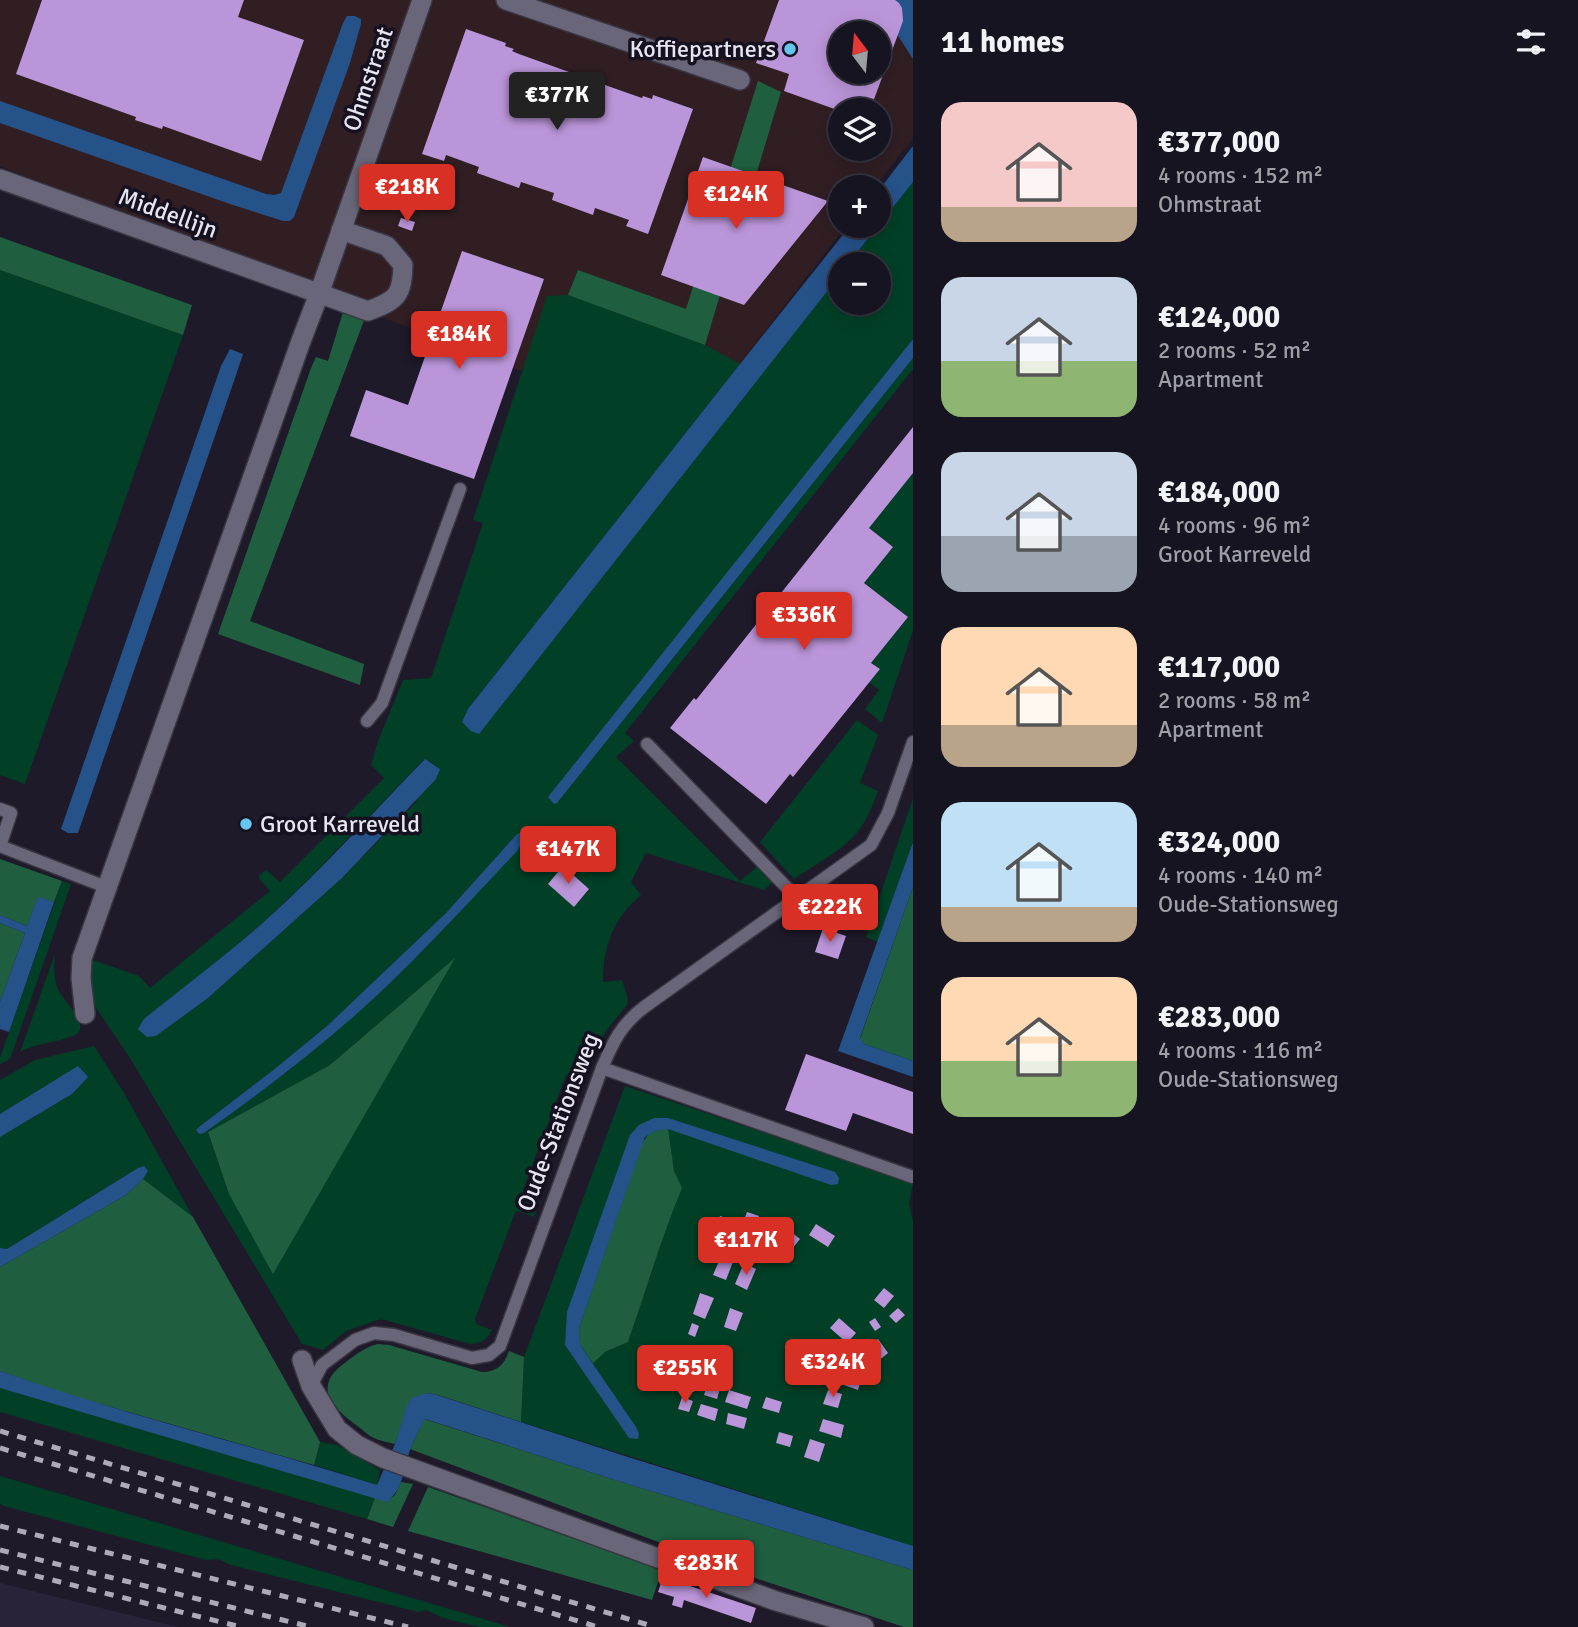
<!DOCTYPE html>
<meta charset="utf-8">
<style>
body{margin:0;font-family:Signika,sans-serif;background:#23212d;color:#f1f3f6;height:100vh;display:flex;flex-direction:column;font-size:26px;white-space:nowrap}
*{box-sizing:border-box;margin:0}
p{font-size:23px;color:#9e9ea5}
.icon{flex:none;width:38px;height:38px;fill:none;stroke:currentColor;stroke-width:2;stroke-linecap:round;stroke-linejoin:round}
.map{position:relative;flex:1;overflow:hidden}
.details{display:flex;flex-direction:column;background:#161420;width:665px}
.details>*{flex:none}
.needle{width:46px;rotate:344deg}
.tools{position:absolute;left:828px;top:21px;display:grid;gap:14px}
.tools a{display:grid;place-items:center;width:63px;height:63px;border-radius:50%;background:#161420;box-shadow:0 4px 18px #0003,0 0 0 2px #35333e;font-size:35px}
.price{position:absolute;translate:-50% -60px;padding:0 16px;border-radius:7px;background:#d93025;color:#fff;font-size:23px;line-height:46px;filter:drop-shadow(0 2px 4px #0008)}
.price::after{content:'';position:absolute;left:50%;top:42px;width:21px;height:16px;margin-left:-10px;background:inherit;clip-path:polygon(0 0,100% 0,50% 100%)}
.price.current{background:#222;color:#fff}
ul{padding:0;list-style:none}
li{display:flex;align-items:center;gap:21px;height:175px;padding:0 28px}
li span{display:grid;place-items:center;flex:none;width:196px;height:140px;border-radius:21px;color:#555}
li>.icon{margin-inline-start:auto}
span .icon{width:84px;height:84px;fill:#fffc;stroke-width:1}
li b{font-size:30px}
h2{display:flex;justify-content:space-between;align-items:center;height:84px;padding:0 28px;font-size:30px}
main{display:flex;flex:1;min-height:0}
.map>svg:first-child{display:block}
</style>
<main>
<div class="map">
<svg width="913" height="1627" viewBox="0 0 913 1627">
<rect width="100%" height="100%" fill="#1e1a2a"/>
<path fill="#301e23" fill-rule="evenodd" d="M0,0H913V138L875,187H840V226H846L690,428L579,393L340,301L0,166ZM840,33H878V72H840ZM840,110H878V149H840Z"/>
<path fill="#282338" d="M0,1583L154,1621L178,1627H0Z"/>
<g fill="#014026" fill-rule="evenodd">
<path d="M913,182V339L765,526L554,804L557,803L913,358V369L625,733L634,741L616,757L740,881L757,867L772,883L764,890L646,853L631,882L641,895C613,918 603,947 603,982L622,980L628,999L627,1005L605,1032L584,1081L566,1075L523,1190L524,1195L540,1201L534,1217L518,1211L515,1213L475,1319L476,1324L492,1330C487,1339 481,1344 470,1344L381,1319L346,1331L323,1350L302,1344L128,1055L98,1011L89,992L90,959L139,976L150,988L270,891L259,878V875L266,870L280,882L384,778L371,765L378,741L403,680L431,678L483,523L473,520L547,296L568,295L705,345L740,364L468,709L462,722L478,734L840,275V303H878V264H848ZM424,759L439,768L415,803L342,878L208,998L156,1036L218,961L266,920L312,876ZM517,834L410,963L287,1072L204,1133L199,1134L196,1131L199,1127L272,1071L327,1026L446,913ZM453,960L229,1194L208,1132L330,1065Z"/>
<path d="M0,270L183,335L25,784L0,775Z"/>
<path d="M913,473V630L882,723L865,709L879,690L869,682L879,669L871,663L908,617L864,583L893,547L869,528Z"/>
<path d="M857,720L878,735L860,783L878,791C873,804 868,818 859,830C844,850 814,865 794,879L760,842Z"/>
<path d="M913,798V842L878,942L866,937Z"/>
<path d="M62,881L71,884L10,1059L0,1064V1058Z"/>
<path d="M55,954C54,965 53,976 57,987C61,1001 95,1027 73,1036C55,1043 36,1043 20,1052Z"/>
<path d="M94,1046L124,1093L193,1217L143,1179L147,1171L144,1166L138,1168L7,1249L0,1248V1137L72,1094L10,1108L0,1114V1080L35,1060Z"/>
<path d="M625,1086L913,1183L909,1203L913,1221V1546L521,1422L524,1357ZM668,1129L674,1171L681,1189C661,1238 646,1291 628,1342L605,1352L579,1328L641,1147L645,1137Z"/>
<path d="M0,1388L375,1498L367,1519L0,1412Z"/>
<path d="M320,1442L337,1445L380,1470L377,1485L314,1465Z"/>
<path d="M0,1476L510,1627H479L443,1618L426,1610L418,1612L231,1565L218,1559L206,1560L4,1506L0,1504Z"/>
</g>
<g fill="#1f5f40">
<path d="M758,81L781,92L705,345L568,295L578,270L686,309Z"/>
<path d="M0,237L192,305L183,335L0,270Z"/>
<path d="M343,312L365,318L250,621L364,664L360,685L218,634L311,368L316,357L328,361Z"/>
<path d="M0,859L62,881L54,902L38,898L27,926L0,915Z"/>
<path d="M913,887V1061L864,1044L860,1039Z"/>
<path d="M0,923L25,933L0,1002Z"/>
<path d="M455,958L273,1274L229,1194L208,1132L330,1065Z"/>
<path d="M668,1128L674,1171L682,1188C661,1238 646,1291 628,1342L605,1352L593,1363L580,1345L579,1328L641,1147C647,1132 653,1131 668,1128Z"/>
<path d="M143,1179L193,1217L320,1442L314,1465L58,1392L0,1371V1267L126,1195Z"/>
<path d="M378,1344L389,1345L482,1372C497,1372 504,1365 509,1351L524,1357L521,1422L438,1395L427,1393L408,1405L395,1444C388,1442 380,1441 374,1438C367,1435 362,1429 356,1425C331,1406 312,1386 346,1362C357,1354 365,1347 378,1344Z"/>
<path d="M424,1419L621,1482L913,1570V1627H904L749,1576L410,1449Z"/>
<path d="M401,1482L413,1484L393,1527L367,1519L375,1498L387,1501L395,1495Z"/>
<path d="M428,1487L662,1570L652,1600L408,1531Z"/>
</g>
<g fill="#26528a">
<path d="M875,0H913V59Z"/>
<path d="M347,16H355L361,19V24L350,63L294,217L290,221H283L230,204L0,123V101L266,194L274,195L281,193L343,23Z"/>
<path d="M913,146V182L848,264H840V275L479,734L471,731L462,722L468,709L740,364L850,226H878L879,190Z"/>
<path d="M913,339V358L557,803L554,804L548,797Z"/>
<path d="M230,349L243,354L235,378L78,833H68L61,829L221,366Z"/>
<path d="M425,759L440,769L436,779L342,878L208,998L156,1036L147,1037L138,1029L144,1019C185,986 227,955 266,920C322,870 372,813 425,759Z"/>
<path d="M523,832L525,838L518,850C464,907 411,966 352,1018C305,1059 255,1097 204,1133L199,1134L196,1130L199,1127L272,1071L327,1026L446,913L517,834Z"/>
<path d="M913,842V887L860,1038L864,1044L913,1061V1077L838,1051Z"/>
<path d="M38,897L54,902L9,1032L0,1029V1002L25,933L0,923V915L27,926Z"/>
<path d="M78,1066L88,1077L72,1094L0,1137V1114Z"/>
<path d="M654,1118H668L835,1172L839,1178L838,1184L831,1185L668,1129L655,1131L645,1137L579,1328L580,1345L636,1427L639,1434L638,1439L629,1438L565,1345L567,1312L630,1135L639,1125Z"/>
<path d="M144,1166L148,1171L143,1179L126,1195L0,1267V1248L7,1249L138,1168Z"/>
<path d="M0,1371C124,1415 252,1445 377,1485L395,1444L407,1405L412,1398L427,1393L437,1395L628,1457L913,1546V1570L621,1482L425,1419C419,1429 414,1440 410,1450C403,1470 404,1488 387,1502L0,1388Z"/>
</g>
<g fill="#bb95d9" fill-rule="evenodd">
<path d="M42,0H244L238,17L304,40L261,161L163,126L162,129L135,120L136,117L16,74Z"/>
<path d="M779,0H895L899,3L902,8L903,21L870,110L840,111L784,91L789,74L756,63ZM840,33H878V72H840Z"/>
<path d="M466,29L506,43L505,46L514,49L512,51L519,54L619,90L642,98L643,96L652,99L653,95L693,109L648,234L626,226L629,220L595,208L593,215L552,200L554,193L521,182L519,188L477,173L479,167L446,155L444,161L422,154Z"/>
<path d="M703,157L828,201L744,305L661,275Z"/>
<path d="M401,218L415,222L412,231L398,226Z"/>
<path d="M462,251L544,279L474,479L350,436L366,390L408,405Z"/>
<path d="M913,427V473L869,528L893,547L864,583L908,617L871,663L880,669L793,777L790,774L766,804L670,728L694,698L696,700Z"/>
<path d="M563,866L589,889L574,907L548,884Z"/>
<path d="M823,928L846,936L838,959L815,952Z"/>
<path d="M806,1054L913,1092V1134L853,1113L846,1131L785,1110Z"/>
<path d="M747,1212L759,1216L751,1238L739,1233Z"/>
<path d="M720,1216L732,1220L726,1242L713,1238Z"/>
<path d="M816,1224L835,1236L828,1247L809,1235Z"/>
<path d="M790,1231L800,1239L788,1254L778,1246Z"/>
<path d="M722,1254L734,1259L726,1280L713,1275Z"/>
<path d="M744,1263L756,1269L747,1290L735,1284Z"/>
<path d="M884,1288L894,1296L884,1308L874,1300Z"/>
<path d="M700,1293L714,1298L705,1319L693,1314Z"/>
<path d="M730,1308L743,1313L736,1331L724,1327Z"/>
<path d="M898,1308L905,1315L896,1323L889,1316Z"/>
<path d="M839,1318L856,1333L847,1343L830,1328Z"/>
<path d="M875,1318L881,1327L875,1331L869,1322Z"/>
<path d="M692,1323L699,1326L695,1337L688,1334Z"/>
<path d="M878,1339L888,1353L877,1362L866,1347Z"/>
<path d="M694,1347L707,1351L700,1372L687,1368Z"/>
<path d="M820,1364L841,1370L837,1383L816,1376Z"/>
<path d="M850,1370L863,1374L858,1390L844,1385Z"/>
<path d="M687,1375L698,1378L694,1392L683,1389Z"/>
<path d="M707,1385L720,1389L717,1399L704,1395Z"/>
<path d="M729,1390L751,1397L747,1409L725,1402Z"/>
<path d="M828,1390L842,1394L838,1408L823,1404Z"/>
<path d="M682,1397L693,1401L689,1412L678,1409Z"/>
<path d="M766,1397L782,1402L779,1413L762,1408Z"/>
<path d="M701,1404L718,1409L715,1421L697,1415Z"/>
<path d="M728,1413L747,1418L744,1429L726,1424Z"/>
<path d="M823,1419L844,1425L841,1438L819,1431Z"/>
<path d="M779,1432L793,1436L790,1447L776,1443Z"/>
<path d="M810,1439L825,1444L819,1462L804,1457Z"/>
<path d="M663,1577L756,1608L751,1623L684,1600L682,1608L672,1605L674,1597L658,1592Z"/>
</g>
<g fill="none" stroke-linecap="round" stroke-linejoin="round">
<defs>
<g id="service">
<path d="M367,721L382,703L460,489"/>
<path d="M647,744L797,898"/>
<path d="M0,809L11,813L0,846"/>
<path d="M0,846L106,887"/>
<path d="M602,1068L913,1177"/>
<path d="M311,1386L322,1365L355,1340L374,1333L394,1335L472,1358L489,1355L500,1346L602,1068C613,1042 621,1025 643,1008L871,845L888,813L913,742"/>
</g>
<g id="minor">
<path d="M506,0L740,80"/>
<path d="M0,179L368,311C397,300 402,296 403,265L387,246L341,230"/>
<path d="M85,1014L81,978L82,958L301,341L319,294L422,0"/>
<path d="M302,1360L311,1386L337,1429L357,1445L383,1458L776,1601L864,1627"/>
</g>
</defs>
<use href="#service" stroke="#393643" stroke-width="15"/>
<use href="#minor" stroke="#393643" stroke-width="22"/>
<use href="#service" stroke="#6a6679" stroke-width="12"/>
<use href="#minor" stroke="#6a6679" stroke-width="19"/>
<g stroke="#aeabb8" stroke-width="5" stroke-dasharray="9 9" stroke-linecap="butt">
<path d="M0,1431L655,1627"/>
<path d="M0,1448L598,1627"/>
<path d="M0,1526L408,1627"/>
<path d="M0,1550L311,1627"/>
<path d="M0,1567L241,1627"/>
</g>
</g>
<g fill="#64c5ee" stroke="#151120" stroke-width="2.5">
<circle cx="790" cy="49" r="7"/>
<circle cx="246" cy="824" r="7"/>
</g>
<g text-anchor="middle" stroke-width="7" stroke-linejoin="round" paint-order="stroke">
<g font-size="24" fill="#e7e5f0" stroke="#151120" text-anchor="end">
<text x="776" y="57">Koffiepartners</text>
<text x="260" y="832" text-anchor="start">Groot Karreveld</text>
</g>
<g font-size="24" fill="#e7e5f0" stroke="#151120">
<text transform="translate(368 79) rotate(-71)" y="8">Ohmstraat</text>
<text transform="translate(168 213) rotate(20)" y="8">Middellijn</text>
<text transform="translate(558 1122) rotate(-69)" y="8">Oude-Stationsweg</text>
</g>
</g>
</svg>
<div class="tools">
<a><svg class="needle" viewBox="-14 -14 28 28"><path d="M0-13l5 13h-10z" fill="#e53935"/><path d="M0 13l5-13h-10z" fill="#9e9ea5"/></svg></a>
<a><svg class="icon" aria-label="layers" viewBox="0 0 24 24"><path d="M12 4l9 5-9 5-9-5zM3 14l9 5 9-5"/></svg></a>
<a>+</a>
<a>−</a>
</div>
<b class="price current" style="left:557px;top:132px">€377K</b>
<b class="price" style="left:407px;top:224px">€218K</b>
<b class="price" style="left:736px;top:231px">€124K</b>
<b class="price" style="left:459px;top:371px">€184K</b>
<b class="price" style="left:804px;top:652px">€336K</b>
<b class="price" style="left:568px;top:886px">€147K</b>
<b class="price" style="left:830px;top:944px">€222K</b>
<b class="price" style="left:746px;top:1277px">€117K</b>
<b class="price" style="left:833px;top:1399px">€324K</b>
<b class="price" style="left:685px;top:1405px">€255K</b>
<b class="price" style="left:706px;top:1600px">€283K</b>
</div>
<section class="details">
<h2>11 homes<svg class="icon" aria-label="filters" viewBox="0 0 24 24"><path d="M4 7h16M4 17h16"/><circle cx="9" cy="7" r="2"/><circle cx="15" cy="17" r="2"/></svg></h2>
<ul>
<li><span style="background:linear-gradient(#f6c9c9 75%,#b9a48a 0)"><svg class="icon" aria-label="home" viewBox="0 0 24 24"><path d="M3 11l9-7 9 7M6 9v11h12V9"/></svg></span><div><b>€377,000</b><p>4 rooms · 152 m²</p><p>Ohmstraat</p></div></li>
<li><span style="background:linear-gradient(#c9d6e8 60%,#8fb573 0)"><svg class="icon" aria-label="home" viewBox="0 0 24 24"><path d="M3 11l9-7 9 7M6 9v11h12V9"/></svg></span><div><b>€124,000</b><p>2 rooms · 52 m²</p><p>Apartment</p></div></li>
<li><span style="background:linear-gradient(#c9d6e8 60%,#9aa5b1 0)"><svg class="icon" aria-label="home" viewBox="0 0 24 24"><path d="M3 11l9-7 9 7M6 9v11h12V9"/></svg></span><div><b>€184,000</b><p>4 rooms · 96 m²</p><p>Groot Karreveld</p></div></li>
<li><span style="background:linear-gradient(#ffd9b3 70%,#b9a48a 0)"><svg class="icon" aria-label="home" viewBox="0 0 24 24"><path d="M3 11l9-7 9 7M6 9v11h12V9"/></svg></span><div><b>€117,000</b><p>2 rooms · 58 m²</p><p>Apartment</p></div></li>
<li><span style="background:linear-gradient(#bfe0f5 75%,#b9a48a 0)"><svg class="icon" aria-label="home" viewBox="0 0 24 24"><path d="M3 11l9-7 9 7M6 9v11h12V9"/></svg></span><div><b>€324,000</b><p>4 rooms · 140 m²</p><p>Oude-Stationsweg</p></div></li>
<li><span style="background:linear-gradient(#ffd9b3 60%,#8fb573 0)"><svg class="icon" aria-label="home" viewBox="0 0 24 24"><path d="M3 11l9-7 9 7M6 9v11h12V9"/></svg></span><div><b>€283,000</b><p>4 rooms · 116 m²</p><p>Oude-Stationsweg</p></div></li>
</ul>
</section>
</main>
